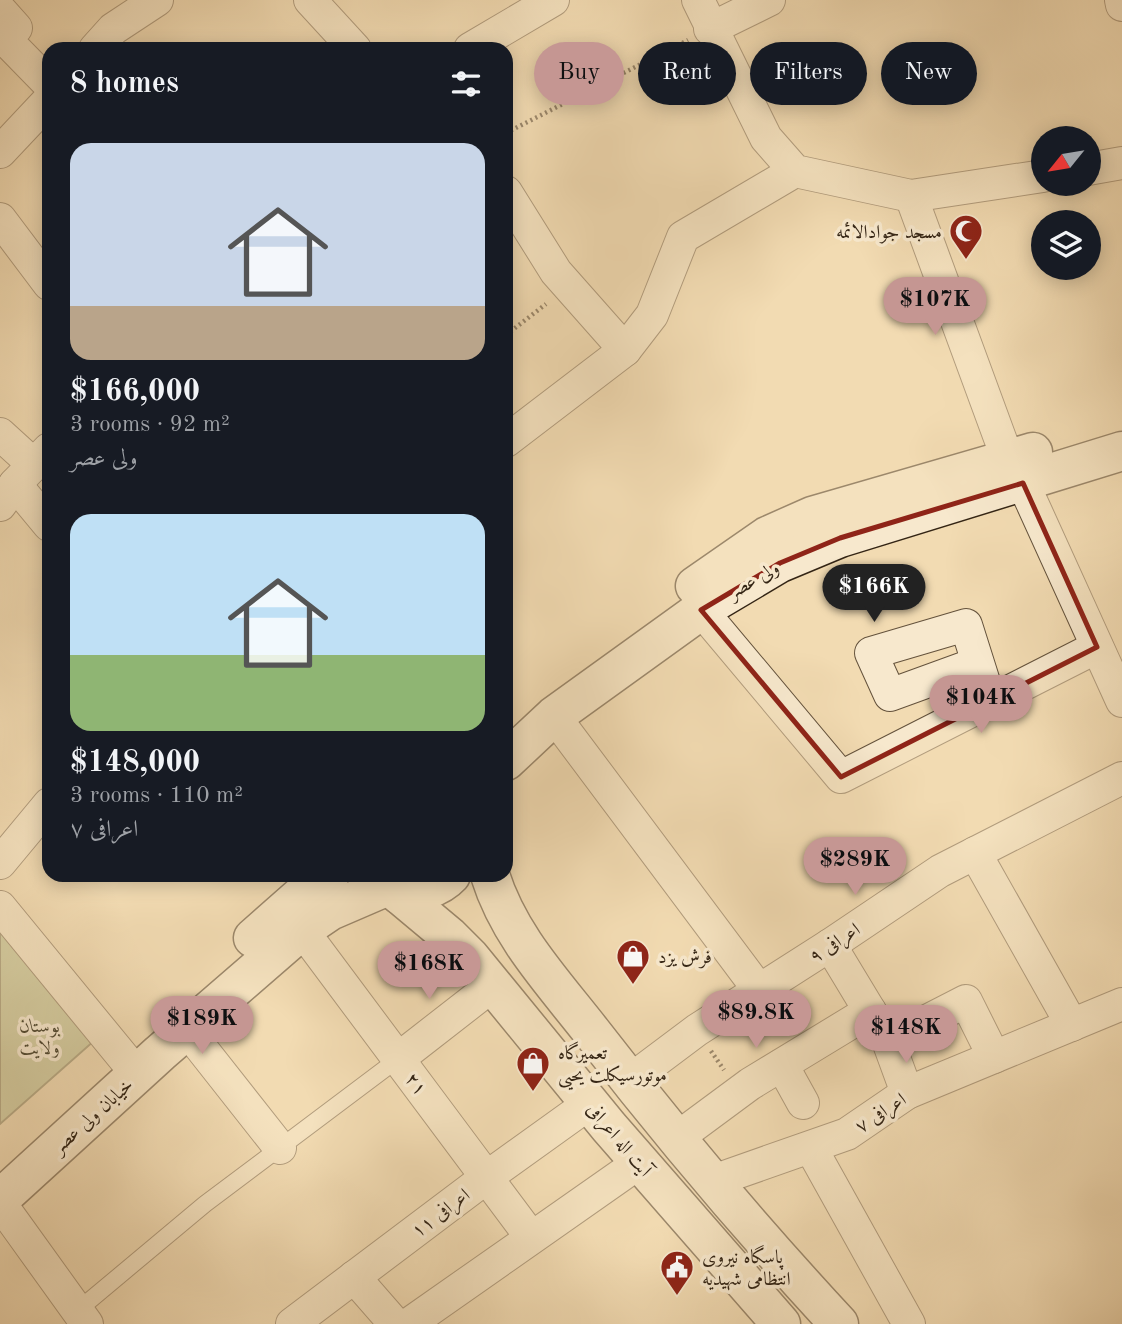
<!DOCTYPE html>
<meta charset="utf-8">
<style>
body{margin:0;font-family:"Old Standard TT",Amiri,serif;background:#20242c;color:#f1f3f6;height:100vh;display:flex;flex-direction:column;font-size:26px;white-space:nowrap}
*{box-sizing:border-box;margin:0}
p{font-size:23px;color:#9ea1a6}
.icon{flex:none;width:38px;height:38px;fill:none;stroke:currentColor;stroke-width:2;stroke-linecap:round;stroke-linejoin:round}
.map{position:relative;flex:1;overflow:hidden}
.side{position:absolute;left:42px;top:42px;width:471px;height:840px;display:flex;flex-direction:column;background:#171b24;border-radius:21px;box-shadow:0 4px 18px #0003}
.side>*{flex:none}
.hud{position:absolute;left:534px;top:42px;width:483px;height:63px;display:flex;gap:14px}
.needle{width:46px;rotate:240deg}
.buttons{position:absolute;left:1031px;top:126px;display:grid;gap:14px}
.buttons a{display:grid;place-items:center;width:70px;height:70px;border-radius:50%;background:#171b24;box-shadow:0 4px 18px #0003;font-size:35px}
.price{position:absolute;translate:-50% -60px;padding:0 16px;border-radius:24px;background:#c59692;color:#111;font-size:23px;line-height:46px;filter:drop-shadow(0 2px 4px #0008)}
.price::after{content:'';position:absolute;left:50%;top:42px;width:21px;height:16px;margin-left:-10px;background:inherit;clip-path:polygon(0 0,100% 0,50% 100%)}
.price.active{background:#222;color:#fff}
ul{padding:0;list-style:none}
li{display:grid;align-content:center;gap:14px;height:371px;padding:0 28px}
li span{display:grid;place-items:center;height:217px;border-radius:21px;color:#555}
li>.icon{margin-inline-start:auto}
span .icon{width:126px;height:126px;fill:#fffc;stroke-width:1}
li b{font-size:30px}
h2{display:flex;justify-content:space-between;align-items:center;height:84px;padding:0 28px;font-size:30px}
.pill{padding:0 24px;border-radius:32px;background:#171b24;box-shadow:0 4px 18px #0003;font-size:24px;line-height:63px}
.pill.active{background:#c59692;color:#111}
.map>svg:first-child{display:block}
</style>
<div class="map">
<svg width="1122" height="1324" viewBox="0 0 1122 1324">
<rect width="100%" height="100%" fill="#f2dbb2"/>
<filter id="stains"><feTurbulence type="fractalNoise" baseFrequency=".00286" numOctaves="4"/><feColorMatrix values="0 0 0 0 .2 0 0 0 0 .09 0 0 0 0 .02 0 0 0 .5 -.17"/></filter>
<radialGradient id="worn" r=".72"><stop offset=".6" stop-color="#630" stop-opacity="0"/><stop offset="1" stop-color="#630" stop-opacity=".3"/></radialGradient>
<path fill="#b6c190" stroke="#757352" stroke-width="2" d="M0,927L95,1040L0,1124Z"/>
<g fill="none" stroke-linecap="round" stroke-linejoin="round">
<defs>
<path id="lane" d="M77,1311L205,1204L398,1059"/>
<g id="street">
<path d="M310,0L355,49"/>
<path d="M698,0L766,138L795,171L911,196L1043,176"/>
<path d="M1121,0L1122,5"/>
<path d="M0,10L16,28L4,38L49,84"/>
<path d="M710,29L769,0"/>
<path d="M95,49L113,29L157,0"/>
<path d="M470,49L553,0"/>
<path d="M0,152L49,100"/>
<path d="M1088,169L1122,163"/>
<path d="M506,192L556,272L625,350"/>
<path d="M911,196L1008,460"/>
<path d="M0,219L49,284"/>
<path d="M0,434L34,465"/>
<path d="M506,441L625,350L652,315L683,237L795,171"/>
<path d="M1023,483L1122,701"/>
<path d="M15,484L49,525"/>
<path d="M0,505L15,484L49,449"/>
<path d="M701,610L841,777L1097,647"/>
<path d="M978,663L890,695L871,653L966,625L990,701"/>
<path d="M554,716L759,990"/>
<path d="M975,853L1072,1025"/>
<path d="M0,863L49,804"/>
<path d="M0,907L137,1074"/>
<path d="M302,930L531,1237"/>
<path d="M830,945L888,1041L907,1093"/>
<path d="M187,1030L280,1148"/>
<path d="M888,1041L966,1001L994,1057"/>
<path d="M398,1059L493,985"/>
<path d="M782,1065L803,1103"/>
<path d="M629,1081L697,1030L830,945L940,871L1122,778"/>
<path d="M677,1138L750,1084L870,1011"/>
<path d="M811,1148L909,1324"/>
<path d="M713,1181L847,1134L907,1093L1122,1004"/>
<path d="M0,1203L87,1324"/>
<path d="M354,1277L395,1324"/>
<path d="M292,1324L487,1177L590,1103"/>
<path d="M409,1324L640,1162"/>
</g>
<g id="secondary">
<path d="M695,586L767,536L812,516L1033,452"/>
<path d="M506,761L554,716L701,610L780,563L840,538L1122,451"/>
<path d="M490,875C509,936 552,981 591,1031C669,1132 752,1230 839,1324"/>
<path d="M387,885L400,895C419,892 438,889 451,875"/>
<path d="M400,895L449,936L470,957L609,1127L781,1324"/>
<path d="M253,938L313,885L330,875"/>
<path d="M0,1199L160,1053L302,930L330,911L388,886"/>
</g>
</defs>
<use href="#lane" stroke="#64523c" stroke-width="18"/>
<use href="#street" stroke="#64523c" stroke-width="34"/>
<use href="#secondary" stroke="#342515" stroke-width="41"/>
<g stroke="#342515" stroke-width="4.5" stroke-dasharray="2 3.5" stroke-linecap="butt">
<path d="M506,133L688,40"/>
<path d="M506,335L546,304"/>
<path d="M711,1051L724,1070"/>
</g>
<use href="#lane" stroke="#f7e8cd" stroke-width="16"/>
<use href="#street" stroke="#f7e8cd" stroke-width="32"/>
<use href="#secondary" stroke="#f7e8cd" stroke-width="38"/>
</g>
<path d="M0 0H1122V1324H0ZM1023,483L1097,647L841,777L701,610L780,563L840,538Z" fill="#f2dbb2" fill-opacity=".55" fill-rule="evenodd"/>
<path fill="none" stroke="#8f2418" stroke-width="5" stroke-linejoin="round" d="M1023,483L1097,647L841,777L701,610L780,563L840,538Z"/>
<defs>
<symbol id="mosque-pin" viewBox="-11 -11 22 30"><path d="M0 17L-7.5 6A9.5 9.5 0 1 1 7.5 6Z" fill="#8f2418" stroke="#f7e8cd"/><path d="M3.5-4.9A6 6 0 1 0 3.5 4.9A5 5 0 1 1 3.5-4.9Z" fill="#fff"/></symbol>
<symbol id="shop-pin" viewBox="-11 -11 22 30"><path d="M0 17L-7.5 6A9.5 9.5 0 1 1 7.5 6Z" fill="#8f2418" stroke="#f7e8cd"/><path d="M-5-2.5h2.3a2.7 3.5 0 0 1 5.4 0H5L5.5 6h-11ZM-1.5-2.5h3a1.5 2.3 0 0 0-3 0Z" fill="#fff"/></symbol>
<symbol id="civic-pin" viewBox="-11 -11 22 30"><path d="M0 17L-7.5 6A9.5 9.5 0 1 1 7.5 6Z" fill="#8f2418" stroke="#f7e8cd"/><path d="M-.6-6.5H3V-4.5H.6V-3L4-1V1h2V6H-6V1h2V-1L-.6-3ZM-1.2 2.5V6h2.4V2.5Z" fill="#fff"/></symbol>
</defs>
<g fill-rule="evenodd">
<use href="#mosque-pin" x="947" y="212" width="38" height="52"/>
<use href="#shop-pin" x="614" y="937" width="38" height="52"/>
<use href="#shop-pin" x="514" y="1044" width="38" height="52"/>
<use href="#civic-pin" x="658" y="1248" width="38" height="52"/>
</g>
<g text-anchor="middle" stroke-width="7" stroke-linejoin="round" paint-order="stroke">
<g font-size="19" fill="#342515" stroke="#f7e8cd" text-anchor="start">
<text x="942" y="238" text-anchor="end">مسجد جوادالائمه</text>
<text x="658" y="963">فرش یزد</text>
<text x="558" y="1059">تعمیرگاه<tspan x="558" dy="22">موتورسیکلت یحیی</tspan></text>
<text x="702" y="1263">پاسگاه نیروی<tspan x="702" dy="22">انتظامی شهیدیه</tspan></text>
</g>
<g font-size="19" fill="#342515" stroke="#f7e8cd">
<text transform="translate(753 579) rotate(-30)" y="7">ولی عصر</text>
<text transform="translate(834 942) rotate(-33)" y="7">اعرافی ۹</text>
<text transform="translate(417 1083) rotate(53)" y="7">۲۱</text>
<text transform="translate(880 1112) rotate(-33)" y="7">اعرافی ۷</text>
<text transform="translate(92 1115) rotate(-42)" y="7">خیابان ولی عصر</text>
<text transform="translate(620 1139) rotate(50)" y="7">آیت اله اعرافی</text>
<text transform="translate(440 1212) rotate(-37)" y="7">اعرافی ۱۱</text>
</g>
<g font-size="19" font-style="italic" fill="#544c34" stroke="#f7e8cd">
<text x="40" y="1032">بوستان<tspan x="40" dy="22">ولایت</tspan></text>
</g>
</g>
<rect width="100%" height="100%" filter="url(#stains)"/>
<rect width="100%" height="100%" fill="url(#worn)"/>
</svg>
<div class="buttons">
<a><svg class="needle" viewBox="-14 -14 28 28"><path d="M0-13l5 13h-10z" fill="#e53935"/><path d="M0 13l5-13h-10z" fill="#9ea1a6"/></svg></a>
<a><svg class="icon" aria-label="layers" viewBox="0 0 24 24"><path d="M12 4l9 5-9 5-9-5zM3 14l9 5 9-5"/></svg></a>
</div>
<b class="price" style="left:935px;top:337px">$107K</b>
<b class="price active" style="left:874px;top:624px">$166K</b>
<b class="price" style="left:981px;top:735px">$104K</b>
<b class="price" style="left:855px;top:897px">$289K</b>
<b class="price" style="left:429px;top:1001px">$168K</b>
<b class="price" style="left:756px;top:1050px">$89.8K</b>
<b class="price" style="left:202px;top:1056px">$189K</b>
<b class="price" style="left:906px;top:1065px">$148K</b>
<div class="hud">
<a class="pill active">Buy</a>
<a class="pill">Rent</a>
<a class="pill">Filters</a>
<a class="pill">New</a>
</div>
<section class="side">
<h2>8 homes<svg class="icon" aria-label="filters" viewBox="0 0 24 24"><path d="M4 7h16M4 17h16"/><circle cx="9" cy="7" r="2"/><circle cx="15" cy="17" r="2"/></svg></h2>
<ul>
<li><span style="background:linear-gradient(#c9d6e8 75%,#b9a48a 0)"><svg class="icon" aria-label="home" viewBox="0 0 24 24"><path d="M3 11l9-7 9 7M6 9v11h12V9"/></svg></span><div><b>$166,000</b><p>3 rooms · 92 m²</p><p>ولی عصر</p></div></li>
<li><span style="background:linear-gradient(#bfe0f5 65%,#8fb573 0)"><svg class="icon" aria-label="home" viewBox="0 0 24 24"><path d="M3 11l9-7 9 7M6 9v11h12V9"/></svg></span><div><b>$148,000</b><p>3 rooms · 110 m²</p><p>اعرافی ۷</p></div></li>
</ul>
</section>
</div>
